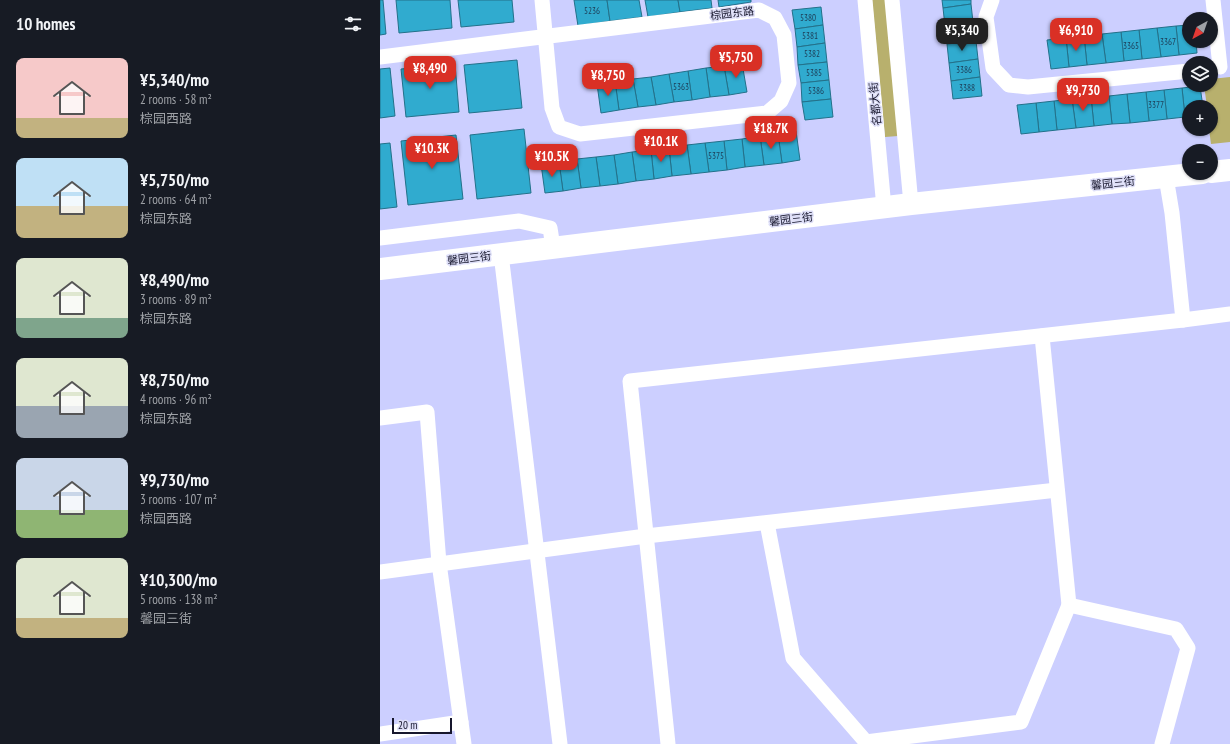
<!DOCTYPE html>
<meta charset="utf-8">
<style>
body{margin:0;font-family:"PT Sans Narrow","Noto Sans SC",sans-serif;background:#242831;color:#f1f3f6;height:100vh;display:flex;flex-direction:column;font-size:15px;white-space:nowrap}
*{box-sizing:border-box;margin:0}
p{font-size:13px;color:#9ea1a6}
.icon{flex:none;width:22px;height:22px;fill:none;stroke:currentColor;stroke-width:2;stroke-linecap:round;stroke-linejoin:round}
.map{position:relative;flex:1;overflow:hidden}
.details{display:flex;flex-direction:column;background:#171b24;width:380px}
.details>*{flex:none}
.needle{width:26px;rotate:220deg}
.fabs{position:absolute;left:802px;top:12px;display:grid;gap:8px}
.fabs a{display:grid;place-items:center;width:36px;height:36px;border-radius:50%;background:#171b24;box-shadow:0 1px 3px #0004;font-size:20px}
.scale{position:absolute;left:12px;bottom:10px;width:60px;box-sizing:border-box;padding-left:4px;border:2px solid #17172d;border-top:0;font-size:11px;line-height:14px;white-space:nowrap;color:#17172d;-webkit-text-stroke:3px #dddef7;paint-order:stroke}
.price{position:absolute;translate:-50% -34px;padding:0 9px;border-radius:8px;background:#d93025;color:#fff;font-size:13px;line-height:26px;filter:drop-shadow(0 1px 2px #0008)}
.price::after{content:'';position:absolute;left:50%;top:24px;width:12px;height:9px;margin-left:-6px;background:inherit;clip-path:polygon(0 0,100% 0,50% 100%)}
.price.active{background:#222;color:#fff}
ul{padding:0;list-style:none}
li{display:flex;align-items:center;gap:12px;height:100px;padding:0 16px}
li span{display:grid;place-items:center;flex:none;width:112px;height:80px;border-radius:8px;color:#555}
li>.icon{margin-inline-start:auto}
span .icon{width:48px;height:48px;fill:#fffc;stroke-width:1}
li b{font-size:17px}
h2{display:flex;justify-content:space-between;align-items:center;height:48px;padding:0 16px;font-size:17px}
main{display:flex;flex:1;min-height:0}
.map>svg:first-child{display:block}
</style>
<main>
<section class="details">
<h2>10 homes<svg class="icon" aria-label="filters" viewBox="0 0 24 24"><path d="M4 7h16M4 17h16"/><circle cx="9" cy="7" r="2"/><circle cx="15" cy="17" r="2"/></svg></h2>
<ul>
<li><span style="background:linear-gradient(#f6c9c9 75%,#c2b280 0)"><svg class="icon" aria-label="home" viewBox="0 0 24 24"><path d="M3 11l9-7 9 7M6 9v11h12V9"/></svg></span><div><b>¥5,340/mo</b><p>2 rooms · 58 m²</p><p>棕园西路</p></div></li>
<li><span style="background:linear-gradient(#bfe0f5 60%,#c2b280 0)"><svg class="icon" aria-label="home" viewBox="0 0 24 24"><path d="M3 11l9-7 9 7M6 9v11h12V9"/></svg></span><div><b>¥5,750/mo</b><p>2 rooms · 64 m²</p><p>棕园东路</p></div></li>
<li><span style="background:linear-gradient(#dfe7d0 75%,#7fa58c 0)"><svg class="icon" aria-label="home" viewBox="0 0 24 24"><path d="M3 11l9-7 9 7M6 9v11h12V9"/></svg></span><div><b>¥8,490/mo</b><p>3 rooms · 89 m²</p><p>棕园东路</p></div></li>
<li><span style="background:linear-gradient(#dfe7d0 60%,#9aa5b1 0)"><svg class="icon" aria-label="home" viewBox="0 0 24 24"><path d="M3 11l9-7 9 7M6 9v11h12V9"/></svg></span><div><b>¥8,750/mo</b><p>4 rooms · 96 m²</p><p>棕园东路</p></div></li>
<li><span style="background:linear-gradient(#c9d6e8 65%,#8fb573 0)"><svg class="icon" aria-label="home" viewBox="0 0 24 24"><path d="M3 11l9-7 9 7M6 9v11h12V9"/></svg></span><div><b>¥9,730/mo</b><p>3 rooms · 107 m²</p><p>棕园西路</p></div></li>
<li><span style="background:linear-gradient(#dfe7d0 75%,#c2b280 0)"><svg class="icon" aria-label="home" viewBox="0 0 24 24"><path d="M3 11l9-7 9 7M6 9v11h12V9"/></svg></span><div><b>¥10,300/mo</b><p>5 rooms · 138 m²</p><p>馨园三街</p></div></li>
</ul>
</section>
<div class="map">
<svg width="850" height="744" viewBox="0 0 850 744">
<rect width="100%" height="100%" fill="#cccfff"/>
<g fill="#b8b06d">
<path d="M492,0H506L518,136L505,137Z"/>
<path d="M850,77V142L831,144L829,129H831V107H827L824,85H831V79Z"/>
</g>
<g fill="#30abcf" stroke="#23718a">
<path d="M0,0H3L6,34L0,35Z"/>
<path d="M16,0H70L72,28L19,33Z"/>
<path d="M78,0H132L134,22L81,27Z"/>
<path d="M194,0H227L230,21L198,26Z"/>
<path d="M227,0H259L262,17L230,21Z"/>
<path d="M265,0H298L300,12L268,17Z"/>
<path d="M298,0H331L332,8L300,12Z"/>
<path d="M338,0H371V2L339,7Z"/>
<path d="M562,0H591V4L563,8Z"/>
<path d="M591,4L593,22L565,26L563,8Z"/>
<path d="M441,7L443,25L415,29L412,10Z"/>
<path d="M593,22L596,41L567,44L565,26Z"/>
<path d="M443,25L445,43L417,47L415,29Z"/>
<path d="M809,25V41H816L817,53L799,55L796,26Z"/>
<path d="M796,26L799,55L781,57L777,28Z"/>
<path d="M777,28L781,57L762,59L759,30Z"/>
<path d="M759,30L762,59L744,61L741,32Z"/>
<path d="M741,32L744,61L726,63L722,34Z"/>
<path d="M722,34L726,63L707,65L704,36Z"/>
<path d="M704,36L707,65L689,67L686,38Z"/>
<path d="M686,38L689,67L671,69L667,40Z"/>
<path d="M596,41L598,59L569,63L567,44Z"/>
<path d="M445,43L447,62L418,65L417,47Z"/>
<path d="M598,59L600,77L571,81L569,63Z"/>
<path d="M137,60L142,108L89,113L84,65Z"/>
<path d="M447,62L449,80L421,83L418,65Z"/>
<path d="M362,63L367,92L349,95L344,66Z"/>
<path d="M75,64L79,112L26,117L21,69Z"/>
<path d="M344,66L349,95L330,97L326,68Z"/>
<path d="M10,68L15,116L0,118V69Z"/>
<path d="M326,68L330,97L312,100L308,71Z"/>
<path d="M308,71L312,100L294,102L289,74Z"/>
<path d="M289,74L294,102L276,105L271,77Z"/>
<path d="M271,77L276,105L258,107L253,79Z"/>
<path d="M600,77L602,96L573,99L571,81Z"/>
<path d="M253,79L258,107L239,110L235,81Z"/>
<path d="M449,80L451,99L422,102L421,83Z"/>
<path d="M235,81L239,110L221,113L217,84Z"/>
<path d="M820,86L823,107H809V116L805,117L802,88Z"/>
<path d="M802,88L805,117L787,119L784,90Z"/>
<path d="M784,90L787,119L769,121L766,92Z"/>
<path d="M766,92L769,121L750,123L747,94Z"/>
<path d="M747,94L750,123L732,124L729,96Z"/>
<path d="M729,96L732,124L714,126L711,97Z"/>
<path d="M711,97L714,126L696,128L692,99Z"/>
<path d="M451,99L453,117L425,120L422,102Z"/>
<path d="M692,99L696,128L677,130L674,101Z"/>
<path d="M674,101L677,130L659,132L656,103Z"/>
<path d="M656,103L659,132L641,134L637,105Z"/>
<path d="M144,129L151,193L97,199L90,135Z"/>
<path d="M416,131L420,160L402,163L398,134Z"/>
<path d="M398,134L402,163L384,165L380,136Z"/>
<path d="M76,135L83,199L28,205L21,141Z"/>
<path d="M380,136L384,165L365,167L362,139Z"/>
<path d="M362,139L365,167L347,170L344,141Z"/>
<path d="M344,141L347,170L329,172L325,143Z"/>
<path d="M10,143L17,207L0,209V144Z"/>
<path d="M325,143L329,172L311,174L307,145Z"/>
<path d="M307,145L311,174L292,176L289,148Z"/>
<path d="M289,148L292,176L274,179L271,150Z"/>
<path d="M271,150L274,179L256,181L252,152Z"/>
<path d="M252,152L256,181L238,184L234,155Z"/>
<path d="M234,155L238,184L220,186L216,157Z"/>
<path d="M216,157L220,186L201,188L197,159Z"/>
<path d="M197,159L201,188L183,191L179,162Z"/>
<path d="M179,162L183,191L165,193L161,164Z"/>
</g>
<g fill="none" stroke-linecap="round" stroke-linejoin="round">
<g stroke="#fff" stroke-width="15">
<path d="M485,0L504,208"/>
<path d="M512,0L531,204"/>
<path d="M612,0L606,17L613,68L629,85L648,87L809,71"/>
<path d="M833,0L840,67"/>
<path d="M0,57L379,10L395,18L404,35L409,83L401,101L387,113L200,134L179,127L172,108L162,0"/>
<path d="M0,238L139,221L170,228L173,247"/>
<path d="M121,254L180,744"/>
<path d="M803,320L850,314"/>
<path d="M662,336L689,605L796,629L808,648L782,744"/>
<path d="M0,418L47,412L59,563L84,744"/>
<path d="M387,523L413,658L486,742L641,722L689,605"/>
<path d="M0,572L266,536L677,490"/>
<path d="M0,734L81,722"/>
<path d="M288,744L250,381L803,320L792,213L786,177"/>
</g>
<g stroke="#fff" stroke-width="22">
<path d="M831,172L850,170"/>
<path d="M0,269L531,204L822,173"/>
</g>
</g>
<g text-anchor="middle" stroke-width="3" stroke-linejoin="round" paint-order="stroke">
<g font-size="9" fill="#1d3c56">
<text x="212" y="14">5236</text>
<text x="428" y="21">5380</text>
<text x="430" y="39">5381</text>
<text x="788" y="45">3367</text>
<text x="751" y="49">3365</text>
<text x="432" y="57">5382</text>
<text x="584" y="73">3386</text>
<text x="434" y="76">5385</text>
<text x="301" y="90">5363</text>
<text x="587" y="91">3388</text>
<text x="436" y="94">5386</text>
<text x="776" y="108">3377</text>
<text x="336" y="159">5375</text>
</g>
<g font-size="11" fill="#17172d" stroke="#dddef7">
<text transform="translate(352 13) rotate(-7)" y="4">棕园东路</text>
<text transform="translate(495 104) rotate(-95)" y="4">名都大街</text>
<text transform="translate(733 183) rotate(-6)" y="4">馨园三街</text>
<text transform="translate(411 219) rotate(-7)" y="4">馨园三街</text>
<text transform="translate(89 258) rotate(-7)" y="4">馨园三街</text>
</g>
</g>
</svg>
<div class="fabs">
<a><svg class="needle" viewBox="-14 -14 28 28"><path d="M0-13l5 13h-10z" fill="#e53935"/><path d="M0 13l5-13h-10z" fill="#9ea1a6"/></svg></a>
<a><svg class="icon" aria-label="layers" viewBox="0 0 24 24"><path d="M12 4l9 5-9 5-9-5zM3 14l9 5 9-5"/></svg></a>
<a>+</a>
<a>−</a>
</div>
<div class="scale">20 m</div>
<b class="price active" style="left:582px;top:52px">¥5,340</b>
<b class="price" style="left:696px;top:52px">¥6,910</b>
<b class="price" style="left:356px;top:79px">¥5,750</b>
<b class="price" style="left:50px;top:90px">¥8,490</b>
<b class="price" style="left:228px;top:97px">¥8,750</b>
<b class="price" style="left:703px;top:112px">¥9,730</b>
<b class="price" style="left:391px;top:150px">¥18.7K</b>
<b class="price" style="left:281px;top:163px">¥10.1K</b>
<b class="price" style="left:52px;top:170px">¥10.3K</b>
<b class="price" style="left:172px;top:178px">¥10.5K</b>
</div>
</main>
